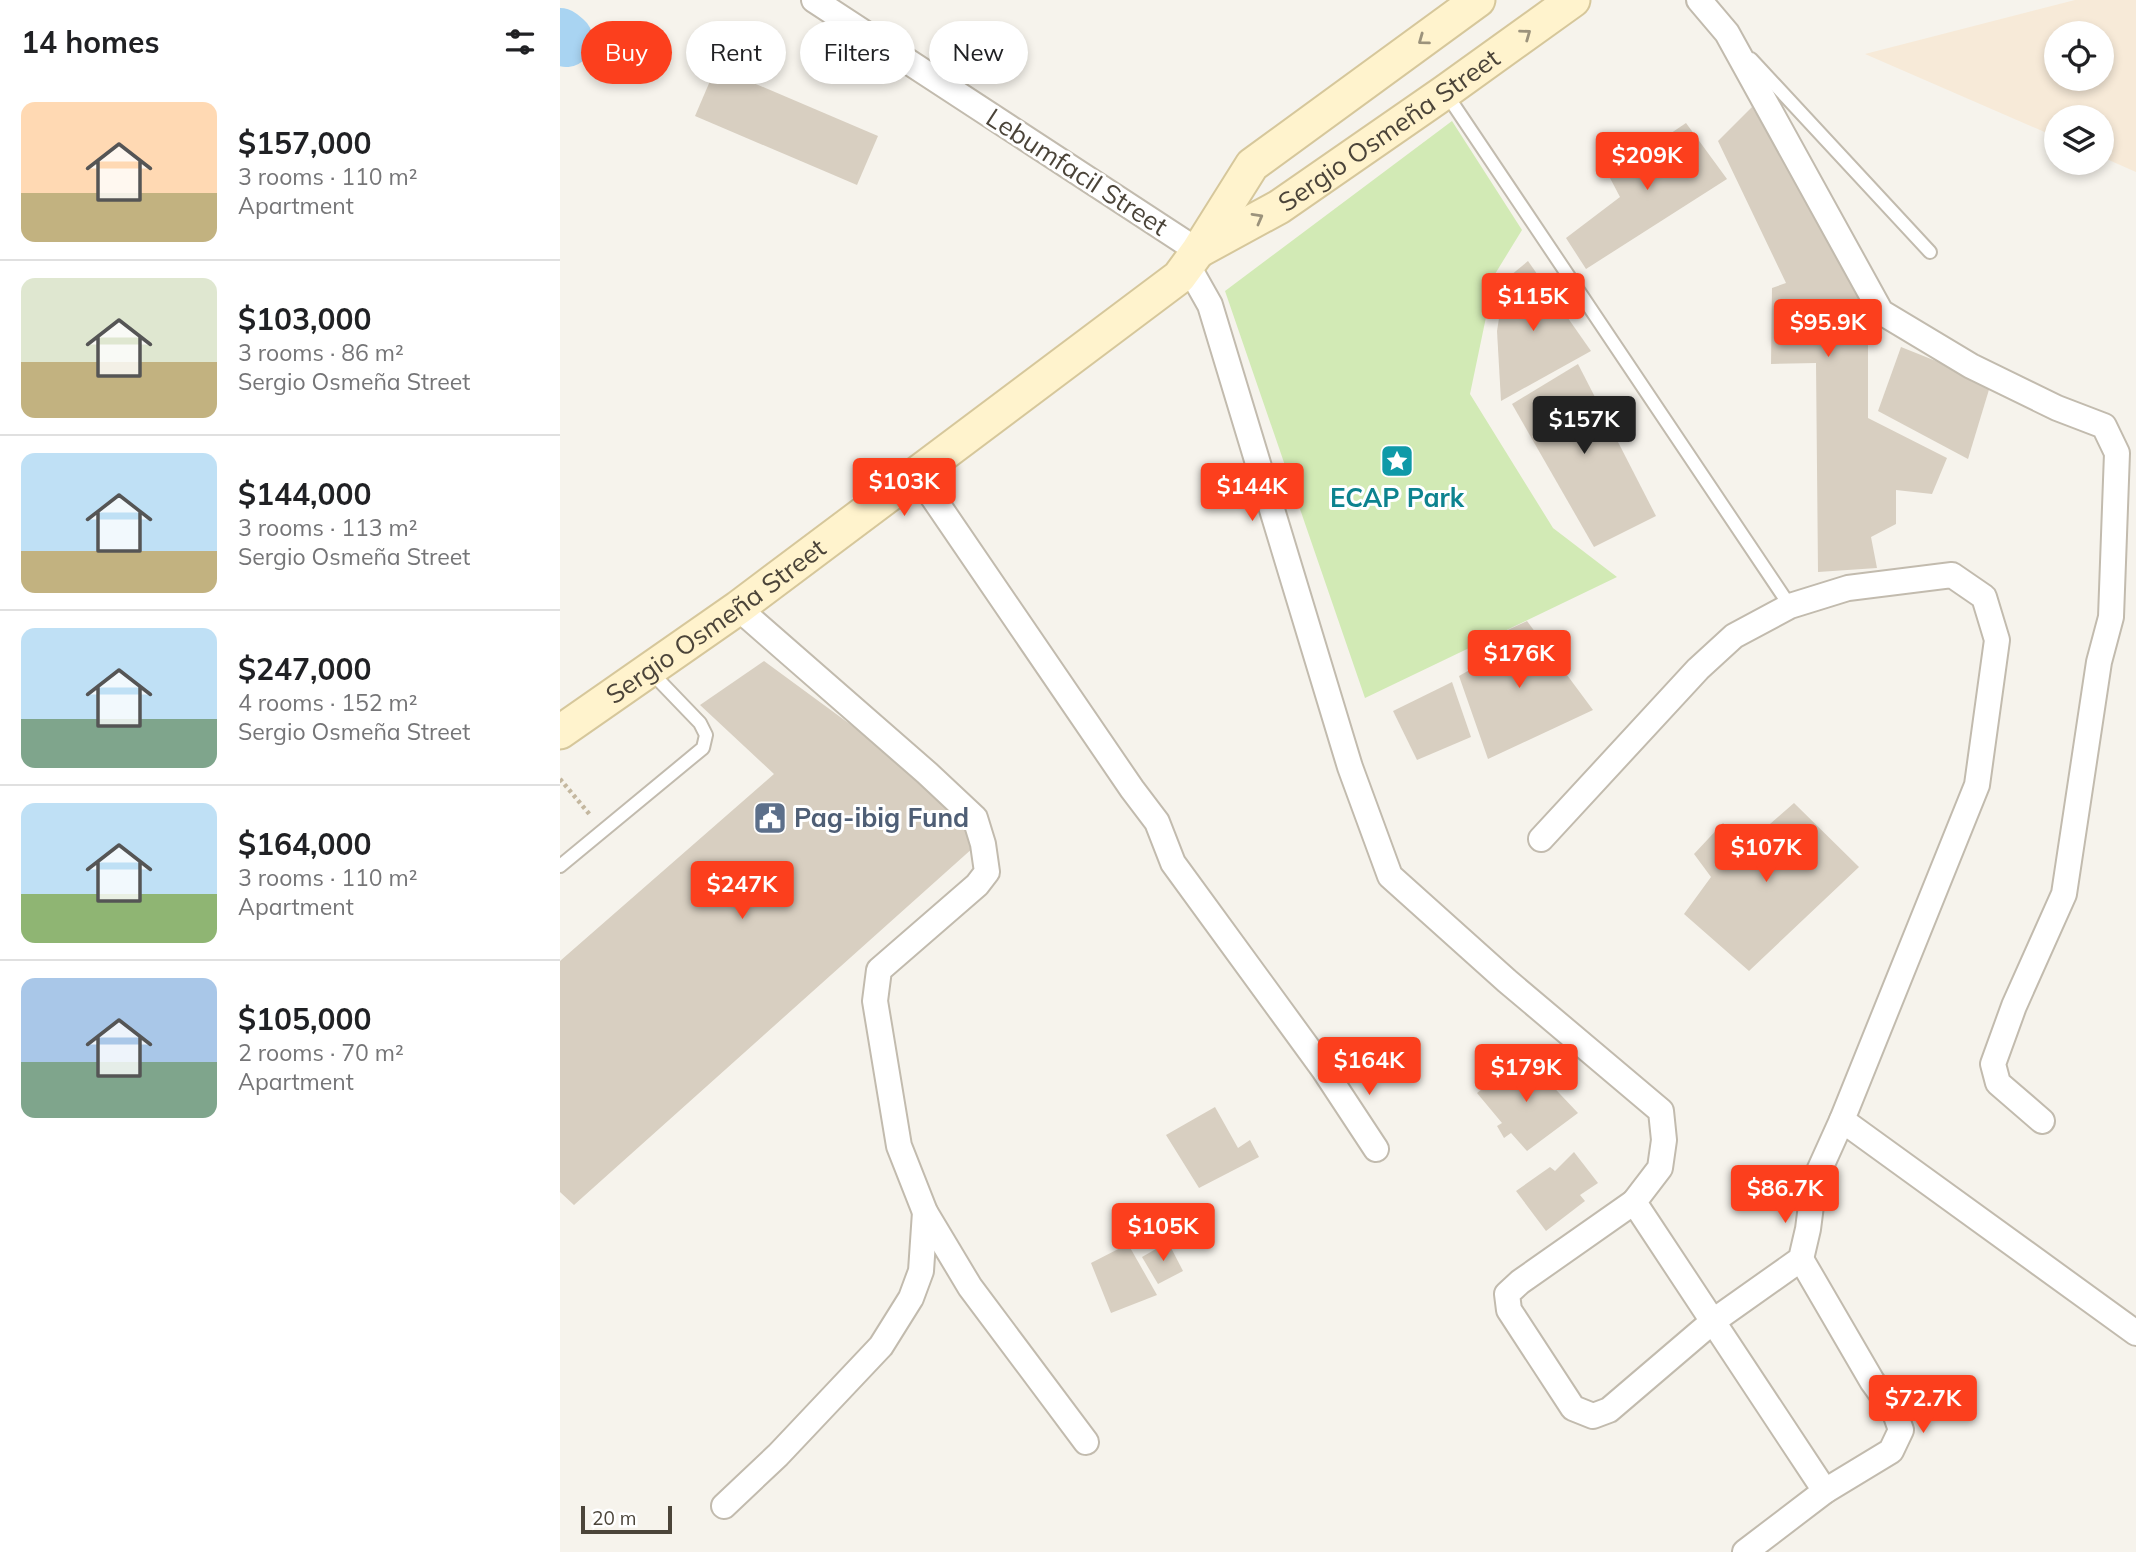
<!DOCTYPE html>
<meta charset="utf-8">
<style>
body{margin:0;font-family:Mulish,sans-serif;background:#f2f2f2;color:#202124;height:100vh;display:flex;flex-direction:column;font-size:26px;white-space:nowrap}
*{box-sizing:border-box;margin:0}
p{font-size:23px;color:#757577}
.icon{flex:none;width:38px;height:38px;fill:none;stroke:currentColor;stroke-width:2;stroke-linecap:round;stroke-linejoin:round}
.map{position:relative;flex:1;overflow:hidden}
.side{display:flex;flex-direction:column;background:#fff;width:560px}
.side>*{flex:none}
.top-card{position:absolute;left:21px;top:21px;width:665px;height:63px;display:flex;gap:14px}
.fabs{position:absolute;left:1484px;top:21px;display:grid;gap:14px}
.fabs a{display:grid;place-items:center;width:70px;height:70px;border-radius:50%;background:#fff;box-shadow:0 4px 10px #0003;font-size:35px}
.scale{position:absolute;left:21px;bottom:18px;width:91px;box-sizing:border-box;padding-left:7px;border:4px solid #4b4439;border-top:0;font-size:19px;line-height:24px;white-space:nowrap;color:#4b4439;-webkit-text-stroke:5px #fff;paint-order:stroke}
.price{position:absolute;translate:-50% -60px;padding:0 16px;border-radius:7px;background:#fc3f1d;color:#fff;font-size:23px;line-height:46px;filter:drop-shadow(0 2px 4px #0008)}
.price::after{content:'';position:absolute;left:50%;top:42px;width:21px;height:16px;margin-left:-10px;background:inherit;clip-path:polygon(0 0,100% 0,50% 100%)}
.price.selected{background:#222;color:#fff}
ul{padding:0;list-style:none}
li{display:flex;align-items:center;gap:21px;height:175px;padding:0 21px}
li+li{border-top:2px solid #e0e0e0}
li span{display:grid;place-items:center;flex:none;width:196px;height:140px;border-radius:14px;color:#555}
li>.icon{margin-inline-start:auto}
span .icon{width:84px;height:84px;fill:#fffc;stroke-width:1}
li b{font-size:30px}
h2{display:flex;justify-content:space-between;align-items:center;height:84px;padding:0 21px;font-size:30px}
.tag{padding:0 24px;border-radius:32px;background:#fff;box-shadow:0 4px 10px #0003;font-size:24px;line-height:63px}
.tag.selected{background:#fc3f1d;color:#fff}
main{display:flex;flex:1;min-height:0}
.map>svg:first-child{display:block}
</style>
<main>
<section class="side">
<h2>14 homes<svg class="icon" aria-label="filters" viewBox="0 0 24 24"><path d="M4 7h16M4 17h16"/><circle cx="9" cy="7" r="2"/><circle cx="15" cy="17" r="2"/></svg></h2>
<ul>
<li><span style="background:linear-gradient(#ffd9b3 65%,#c2b280 0)"><svg class="icon" aria-label="home" viewBox="0 0 24 24"><path d="M3 11l9-7 9 7M6 9v11h12V9"/></svg></span><div><b>$157,000</b><p>3 rooms · 110 m²</p><p>Apartment</p></div></li>
<li><span style="background:linear-gradient(#dfe7d0 60%,#c2b280 0)"><svg class="icon" aria-label="home" viewBox="0 0 24 24"><path d="M3 11l9-7 9 7M6 9v11h12V9"/></svg></span><div><b>$103,000</b><p>3 rooms · 86 m²</p><p>Sergio Osmeña Street</p></div></li>
<li><span style="background:linear-gradient(#bfe0f5 70%,#c2b280 0)"><svg class="icon" aria-label="home" viewBox="0 0 24 24"><path d="M3 11l9-7 9 7M6 9v11h12V9"/></svg></span><div><b>$144,000</b><p>3 rooms · 113 m²</p><p>Sergio Osmeña Street</p></div></li>
<li><span style="background:linear-gradient(#bfe0f5 65%,#7fa58c 0)"><svg class="icon" aria-label="home" viewBox="0 0 24 24"><path d="M3 11l9-7 9 7M6 9v11h12V9"/></svg></span><div><b>$247,000</b><p>4 rooms · 152 m²</p><p>Sergio Osmeña Street</p></div></li>
<li><span style="background:linear-gradient(#bfe0f5 65%,#8fb573 0)"><svg class="icon" aria-label="home" viewBox="0 0 24 24"><path d="M3 11l9-7 9 7M6 9v11h12V9"/></svg></span><div><b>$164,000</b><p>3 rooms · 110 m²</p><p>Apartment</p></div></li>
<li><span style="background:linear-gradient(#a9c7e8 60%,#7fa58c 0)"><svg class="icon" aria-label="home" viewBox="0 0 24 24"><path d="M3 11l9-7 9 7M6 9v11h12V9"/></svg></span><div><b>$105,000</b><p>2 rooms · 70 m²</p><p>Apartment</p></div></li>
</ul>
</section>
<div class="map">
<svg width="1576" height="1552" viewBox="0 0 1576 1552">
<rect width="100%" height="100%" fill="#f6f3ec"/>
<path fill="#f7ead8" fill-rule="evenodd" d="M1515,0H1576V172L1542,157V117H1496V137L1305,54ZM1496,33H1542V79H1496Z"/>
<path fill="#d2eab5" d="M892,121L962,230L935,274L910,394L993,528L1057,577L805,698L665,291Z"/>
<g fill="none" stroke-linecap="round" stroke-linejoin="round">
<path stroke="#a9d4f2" stroke-width="54" d="M0,35L6,40"/>
</g>
<g fill="#d8cfc1">
<path d="M156,67L318,136L297,185L135,116Z"/>
<path d="M1192,107L1308,301V418L1387,458L1372,494L1336,490V524L1311,537L1317,568L1258,572L1256,363L1211,364L1212,288L1226,283L1158,141Z"/>
<path d="M1126,123L1167,179L1026,269L1006,238L1060,197L1050,178L1059,173L1046,149L1067,139L1077,156Z"/>
<path d="M968,261L1031,351L941,401L937,331L945,280Z"/>
<path d="M1341,347L1431,383L1408,459L1318,411Z"/>
<path d="M1018,364L1096,516L1034,547L952,404Z"/>
<path d="M967,621L1033,710L928,759L899,676L920,664L913,646Z"/>
<path d="M204,661L362,777L414,823V847L14,1205L0,1192V961L214,774L140,705Z"/>
<path d="M892,682L911,737L857,760L833,711Z"/>
<path d="M1234,803L1299,867L1189,971L1124,914L1151,877L1134,854L1163,823L1187,844Z"/>
<path d="M964,1056L1018,1113L967,1151L951,1133L944,1138L937,1126L942,1123L917,1093Z"/>
<path d="M655,1107L678,1148L690,1140L699,1157L639,1188L606,1135Z"/>
<path d="M1014,1152L1038,1183L1020,1195L1025,1201L986,1231L956,1191L990,1167L995,1171Z"/>
<path d="M608,1242L623,1271L598,1284L582,1257Z"/>
<path d="M568,1244L597,1295L551,1313L531,1263Z"/>
</g>
<g fill="none" stroke-linecap="round" stroke-linejoin="round">
<defs>
<g id="lane">
<path d="M1191,59L1370,252"/>
<path d="M885,92L1230,606"/>
<path d="M0,866L143,748L146,735L140,723L89,670"/>
</g>
<g id="street">
<path d="M254,0L638,251"/>
<path d="M1139,0L1167,33L1321,312L1411,366L1497,408L1544,426L1557,453L1551,617L1539,662L1504,894L1454,1006L1433,1064L1438,1083L1482,1121"/>
<path d="M628,266L650,305L790,767L830,876L947,981L1101,1111L1104,1140L1100,1168L1074,1202L1265,1491"/>
<path d="M357,474L572,789L597,822L613,863L764,1070L816,1149"/>
<path d="M178,608L367,773L415,818L423,844L427,872L417,885L319,970L315,1001L339,1146L365,1212L410,1287L526,1442"/>
<path d="M981,839L1138,669L1174,636L1230,606L1288,588L1392,575L1424,597L1437,640L1417,785L1282,1120L1576,1333"/>
<path d="M1074,1202L960,1282L947,1294L949,1310L1013,1408L1033,1416L1049,1410L1152,1322L1241,1259L1248,1229L1254,1182L1282,1120"/>
<path d="M164,1506L218,1455L321,1346L351,1298L361,1271L365,1212"/>
<path d="M1185,1552L1265,1491L1331,1451L1341,1430L1335,1413L1312,1381L1241,1259"/>
</g>
<g id="secondary">
<path id="s1" d="M640,250L719,207L885,92L1013,0"/>
<path id="s2" d="M0,732L178,608L619,277L638,251L692,165L918,0"/>
</g>
</defs>
<use href="#lane" stroke="#c2bbae" stroke-width="16"/>
<use href="#street" stroke="#c2bbae" stroke-width="28"/>
<use href="#secondary" stroke="#d6c79b" stroke-width="37"/>
<path stroke="#c4b79f" stroke-width="4.5" stroke-dasharray="3.5 3.5" stroke-linecap="butt" d="M0,779L31,816"/>
<use href="#lane" stroke="#fff" stroke-width="12"/>
<use href="#street" stroke="#fff" stroke-width="24"/>
<use href="#secondary" stroke="#fff3cd" stroke-width="33"/>
</g>
<defs><path id="oneway-chevron" d="M-2-3.5L2.5 0L-2 3.5" fill="none" stroke-width="1.6" stroke-linecap="round" stroke-linejoin="round" transform="scale(1.75)"/></defs>
<g stroke="#9c937c">
<use href="#oneway-chevron" transform="translate(966 34) rotate(-36)"/>
<use href="#oneway-chevron" transform="translate(863 40) rotate(144)"/>
<use href="#oneway-chevron" transform="translate(698 218) rotate(-29)"/>
</g>
<defs>
<symbol id="sight-square" viewBox="-11 -11 22 22"><rect x="-9" y="-9" width="18" height="18" rx="4" fill="#0f9aa8" stroke="#fff"/><path d="M0-6L1.8-2.2L6-1.7L2.9 1.2L3.7 5.4L0 3.3L-3.7 5.4L-2.9 1.2L-6-1.7L-1.8-2.2Z" fill="#fff"/></symbol>
<symbol id="civic-square" viewBox="-11 -11 22 22"><rect x="-9" y="-9" width="18" height="18" rx="4" fill="#5c6f8a" stroke="#fff"/><path d="M-.6-6.5H3V-4.5H.6V-3L4-1V1h2V6H-6V1h2V-1L-.6-3ZM-1.2 2.5V6h2.4V2.5Z" fill="#fff"/></symbol>
</defs>
<g fill-rule="evenodd">
<use href="#sight-square" x="818" y="442" width="38" height="38"/>
<use href="#civic-square" x="191" y="799" width="38" height="38"/>
</g>
<g text-anchor="middle" stroke-width="6" stroke-linejoin="round" paint-order="stroke">
<g font-size="26" fill="#4b4439" stroke="#fff">
<text dy="9" stroke="none"><textPath href="#s1" startOffset="224">Sergio Osmeña Street</textPath></text>
<text transform="translate(517 172) rotate(33)" y="9">Lebumfacil Street</text>
<text dy="9" stroke="none"><textPath href="#s2" startOffset="191">Sergio Osmeña Street</textPath></text>
</g>
<g font-size="26" font-weight="bold" fill="#0d838f" stroke="#fff">
<text x="837" y="507">ECAP Park</text>
</g>
<g font-size="26" font-weight="bold" fill="#4e5e75" stroke="#fff" text-anchor="start">
<text x="234" y="827">Pag-ibig Fund</text>
</g>
</g>
</svg>
<div class="fabs">
<a><svg class="icon" aria-label="locate" viewBox="0 0 24 24"><circle cx="12" cy="12" r="6"/><path d="M12 2v4M12 18v4M2 12h4M18 12h4"/></svg></a>
<a><svg class="icon" aria-label="layers" viewBox="0 0 24 24"><path d="M12 4l9 5-9 5-9-5zM3 14l9 5 9-5"/></svg></a>
</div>
<div class="scale">20 m</div>
<b class="price" style="left:1087px;top:192px">$209K</b>
<b class="price" style="left:973px;top:333px">$115K</b>
<b class="price" style="left:1268px;top:359px">$95.9K</b>
<b class="price selected" style="left:1024px;top:456px">$157K</b>
<b class="price" style="left:344px;top:518px">$103K</b>
<b class="price" style="left:692px;top:523px">$144K</b>
<b class="price" style="left:959px;top:690px">$176K</b>
<b class="price" style="left:1206px;top:884px">$107K</b>
<b class="price" style="left:182px;top:921px">$247K</b>
<b class="price" style="left:809px;top:1097px">$164K</b>
<b class="price" style="left:966px;top:1104px">$179K</b>
<b class="price" style="left:1225px;top:1225px">$86.7K</b>
<b class="price" style="left:603px;top:1263px">$105K</b>
<b class="price" style="left:1363px;top:1435px">$72.7K</b>
<div class="top-card">
<a class="tag selected">Buy</a>
<a class="tag">Rent</a>
<a class="tag">Filters</a>
<a class="tag">New</a>
</div>
</div>
</main>
